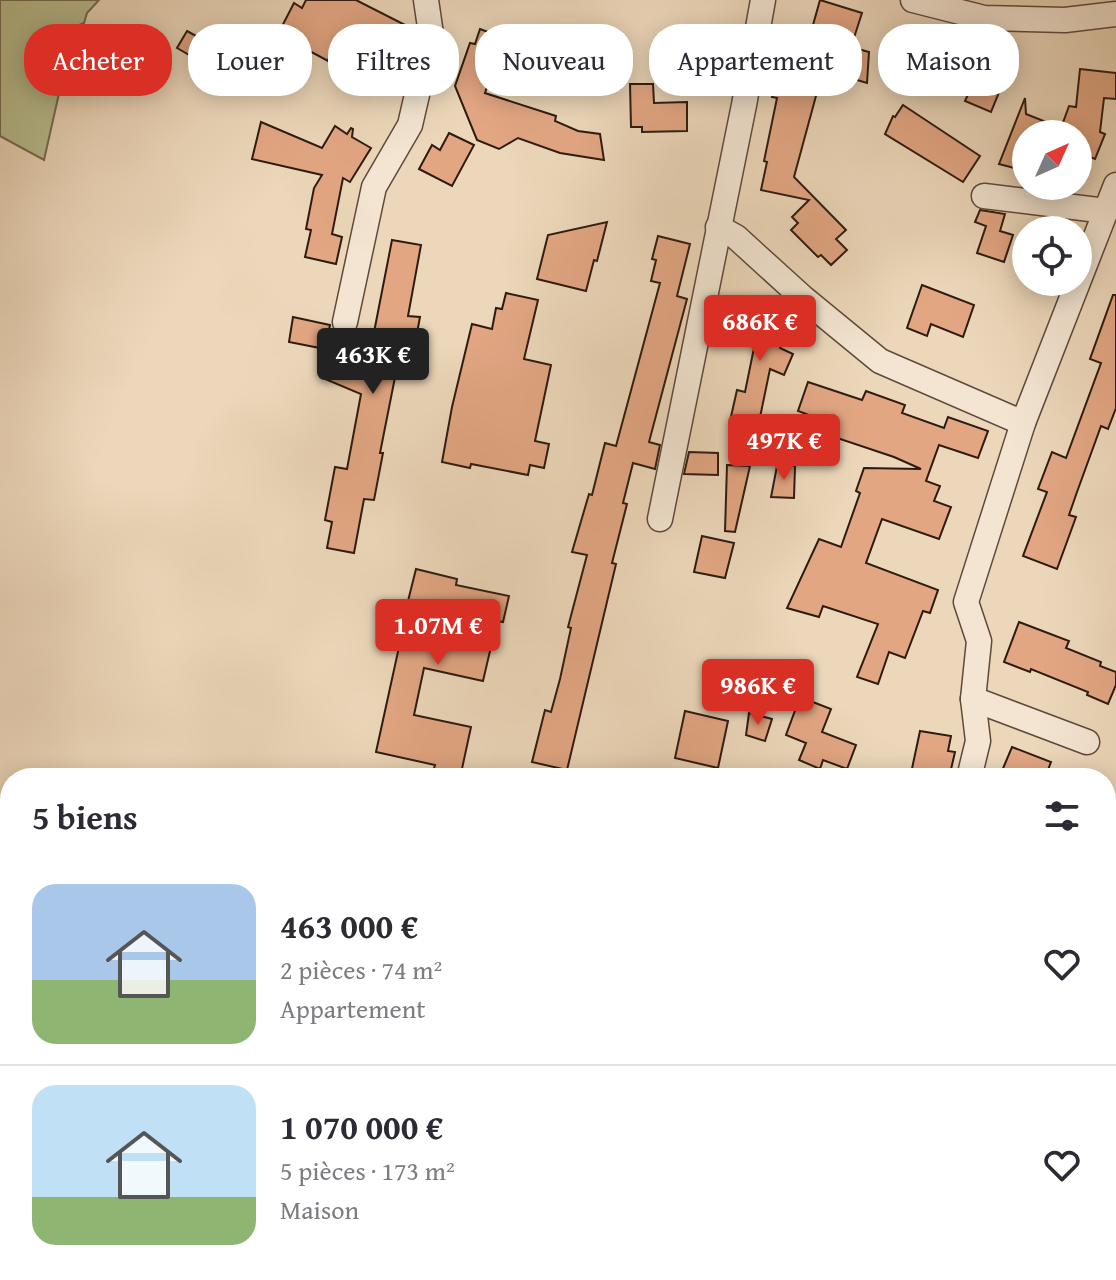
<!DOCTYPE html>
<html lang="fr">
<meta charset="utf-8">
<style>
body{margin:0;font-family:"Gentium Book Plus",serif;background:#f7f7f7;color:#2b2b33;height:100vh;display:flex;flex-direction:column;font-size:30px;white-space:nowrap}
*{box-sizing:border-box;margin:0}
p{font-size:26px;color:#7c7c81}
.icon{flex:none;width:44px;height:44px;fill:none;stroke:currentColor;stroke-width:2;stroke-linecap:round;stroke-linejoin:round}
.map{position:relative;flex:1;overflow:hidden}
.panel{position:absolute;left:0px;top:768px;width:1116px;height:512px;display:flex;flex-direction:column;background:#fff;border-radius:32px 32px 0 0;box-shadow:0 4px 20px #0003}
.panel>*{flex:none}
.top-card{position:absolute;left:24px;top:24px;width:1068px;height:72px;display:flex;gap:16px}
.needle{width:52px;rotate:45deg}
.controls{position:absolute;left:1012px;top:120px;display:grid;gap:16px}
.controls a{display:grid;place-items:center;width:80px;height:80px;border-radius:50%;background:#fff;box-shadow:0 4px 20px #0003;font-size:40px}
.price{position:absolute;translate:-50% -68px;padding:0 18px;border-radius:8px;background:#d93025;color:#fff;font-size:26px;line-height:52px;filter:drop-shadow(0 2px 4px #0008)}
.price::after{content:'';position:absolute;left:50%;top:48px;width:24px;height:18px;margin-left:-12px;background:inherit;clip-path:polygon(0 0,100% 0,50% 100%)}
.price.selected{background:#222;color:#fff}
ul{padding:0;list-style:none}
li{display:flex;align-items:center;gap:24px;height:200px;padding:0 32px}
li+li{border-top:2px solid #e1e1e2}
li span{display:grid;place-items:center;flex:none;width:224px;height:160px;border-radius:24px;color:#555}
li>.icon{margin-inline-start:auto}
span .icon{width:96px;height:96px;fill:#fffc;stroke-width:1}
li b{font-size:34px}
h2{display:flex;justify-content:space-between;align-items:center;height:96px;padding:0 32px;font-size:34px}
.pill{padding:0 28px;border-radius:32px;background:#fff;box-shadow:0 4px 20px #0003;font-size:28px;line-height:72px}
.pill.selected{background:#d93025;color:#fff}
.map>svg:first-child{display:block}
</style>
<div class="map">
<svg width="1116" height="1280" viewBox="0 0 1116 1280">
<rect width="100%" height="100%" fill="#ecd7ba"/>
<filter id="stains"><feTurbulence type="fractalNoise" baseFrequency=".0025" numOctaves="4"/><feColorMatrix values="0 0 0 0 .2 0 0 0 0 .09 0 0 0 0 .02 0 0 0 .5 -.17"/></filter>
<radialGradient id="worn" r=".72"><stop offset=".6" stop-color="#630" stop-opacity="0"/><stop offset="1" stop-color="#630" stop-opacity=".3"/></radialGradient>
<path fill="#b8be90" stroke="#736c50" stroke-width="2" d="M0,0H99L87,13L84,23L74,27L44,160L0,136Z"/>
<g fill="#e2a683" stroke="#2e1b10" stroke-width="2">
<path d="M306,0H356L411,28L388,75L356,58L352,65L330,54L328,61L278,34L294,3L302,8Z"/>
<path d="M820,0L862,13L851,47L869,52L867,83L823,70L794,177L846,230L836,239L847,250L831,265L821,255L818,257L791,230L798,223L792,217L809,200L761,190L767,162L764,161L777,98L772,97L778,75L789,79L796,55L804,57Z"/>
<path d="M480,29L504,38L485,93L556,116L555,121L578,131L600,134L604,160L560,153L518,138L499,149L477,140L455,86L470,43L475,44Z"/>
<path d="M187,31L218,48L210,67L177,48Z"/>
<path d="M982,62L1007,73L991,112L965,101Z"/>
<path d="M1080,69L1116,73V99L1104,98L1100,132L1105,134L1095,159L1078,152V134H1026V171L999,164L1025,98L1026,114L1061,128L1069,106L1076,107Z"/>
<path d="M630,84H653L654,103L687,102V131L642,132V127H631Z"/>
<path d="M903,105L980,156L963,182L885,134L893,116L895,117Z"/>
<path d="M261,122L322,148L335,126L347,134L351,128L353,129L352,137L371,148L350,182L343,178L332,234L342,237L336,264L305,257L311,230L306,229L314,188L322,175L252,159Z"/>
<path d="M449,133L474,145L452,186L419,169L432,145L440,150Z"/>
<path d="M980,210L1005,214L1000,231L1013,235L1004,262L977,253L986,226L975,222Z"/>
<path d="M607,222L597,261L594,260L586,291L537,279L548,235Z"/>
<path d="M658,236L690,244L677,296L687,299L649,442L660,445L655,469L633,463L623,503L627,504L612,563L616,564L567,770L532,762L545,710L551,712L560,679L571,628L568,627L587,555L572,552L589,494L592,495L605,443L616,446L660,283L651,281L656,260L652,259Z"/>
<path d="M392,240L421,245L408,316L420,317L415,344H410L408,359L399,357L380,453H383L374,500L364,499L354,553L327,548L332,522L325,520L335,467L347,469L361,394L325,379L331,355L368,363Z"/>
<path d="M922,285L974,305L963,337L931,324L927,336L907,328Z"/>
<path d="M506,293L538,300L524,359L551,365L535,441L549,444L544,468L530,465L528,475L471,464L470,468L442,462L452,407L472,324L492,329L496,308L502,309Z"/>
<path d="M1113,295H1116V408L1108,429L1101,426L1077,492L1069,515L1076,517L1057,569L1023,556L1047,492L1038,489L1052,452L1066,458L1101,363L1090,359Z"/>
<path d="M746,307L790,325L780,348L793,354L784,375L770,369L758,427L730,421L737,390L745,392L755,343L735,335Z"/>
<path d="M293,317L330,325L325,349L289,342Z"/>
<path d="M808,382L862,400L866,391L905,405L902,413L944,428L948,417L988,431L978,458L939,445L926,481L940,486L934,501L951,507L939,539L882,519L866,563L938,590L930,613L923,611L905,658L889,652L878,684L857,677L878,624L823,606L819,617L787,608L819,539L841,547L860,493L856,491L864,468L921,469L894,457L834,437L838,426L798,411Z"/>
<path d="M689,452L718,453V475L684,474Z"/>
<path d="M727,465L750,466L735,532L725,531Z"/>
<path d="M777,466H795L794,498L771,497Z"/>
<path d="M702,536L734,543L725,578L694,572Z"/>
<path d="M416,569L457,579L456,585L509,596L503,622L497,621L483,681L424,668L414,715L471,727L460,778L433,772L435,765L376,752L399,647L406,649L410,631L415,607L407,605Z"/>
<path d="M1019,622L1069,641L1066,648L1101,662L1100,666L1116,672V685L1108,704L1087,695L1088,692L1031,669L1030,672L1004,662Z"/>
<path d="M800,697L831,709L822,732L856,745L847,769L823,760L820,769L799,760L806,743L786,735Z"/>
<path d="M685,711L728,721L718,768L675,758Z"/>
<path d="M749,713L772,719L765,741L746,735Z"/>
<path d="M920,731L951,736L948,751L955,752L949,778H910Z"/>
<path d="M1012,747L1051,762L1045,778H999Z"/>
</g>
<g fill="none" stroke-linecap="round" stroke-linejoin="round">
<defs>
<g id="street">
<path d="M913,0L984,18L1065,20L1116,14"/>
<path d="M984,196L1106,211"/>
<path d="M718,227L736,237L802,297L880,361L1023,423L1116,185"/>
<path d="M345,322L374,187L410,125L431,34L426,0"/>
<path d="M660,519L744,105L763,0"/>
<path d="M973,699L1087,742"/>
<path d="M969,778L978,741L973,699L979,641L966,602L1023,423"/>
<path d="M0,1201L10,1215"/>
<path d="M49,1270L56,1280"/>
</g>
</defs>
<use href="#street" stroke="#5e4a3a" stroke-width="27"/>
<use href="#street" stroke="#f3e5d2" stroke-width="24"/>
</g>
<rect width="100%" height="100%" filter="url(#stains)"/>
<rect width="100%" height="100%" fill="url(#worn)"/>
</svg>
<div class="controls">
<a><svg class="needle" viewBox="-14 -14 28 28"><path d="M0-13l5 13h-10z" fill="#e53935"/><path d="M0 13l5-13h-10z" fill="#7c7c81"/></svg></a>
<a><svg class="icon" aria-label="locate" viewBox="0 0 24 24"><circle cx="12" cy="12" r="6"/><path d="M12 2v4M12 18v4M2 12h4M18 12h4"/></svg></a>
</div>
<b class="price" style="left:760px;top:363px">686K €</b>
<b class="price selected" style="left:373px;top:396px">463K €</b>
<b class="price" style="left:784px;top:482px">497K €</b>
<b class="price" style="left:438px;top:667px">1.07M €</b>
<b class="price" style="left:758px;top:727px">986K €</b>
<div class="top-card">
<a class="pill selected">Acheter</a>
<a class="pill">Louer</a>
<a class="pill">Filtres</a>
<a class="pill">Nouveau</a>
<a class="pill">Appartement</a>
<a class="pill">Maison</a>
</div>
<section class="panel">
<h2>5 biens<svg class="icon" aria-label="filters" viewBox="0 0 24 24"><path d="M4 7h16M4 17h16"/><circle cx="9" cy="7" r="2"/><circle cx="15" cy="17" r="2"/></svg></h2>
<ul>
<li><span style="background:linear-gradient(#a9c7e8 60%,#8fb573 0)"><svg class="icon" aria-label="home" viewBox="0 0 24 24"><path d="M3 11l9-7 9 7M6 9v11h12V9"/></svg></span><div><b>463 000 €</b><p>2 pièces · 74 m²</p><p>Appartement</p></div><svg class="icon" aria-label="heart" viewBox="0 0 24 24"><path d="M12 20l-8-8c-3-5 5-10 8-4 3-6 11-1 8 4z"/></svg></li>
<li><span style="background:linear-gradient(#bfe0f5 70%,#8fb573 0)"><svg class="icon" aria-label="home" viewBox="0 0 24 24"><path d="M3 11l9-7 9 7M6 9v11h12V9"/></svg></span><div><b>1 070 000 €</b><p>5 pièces · 173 m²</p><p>Maison</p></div><svg class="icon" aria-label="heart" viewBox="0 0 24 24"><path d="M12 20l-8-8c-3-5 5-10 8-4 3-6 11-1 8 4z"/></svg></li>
</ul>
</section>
</div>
